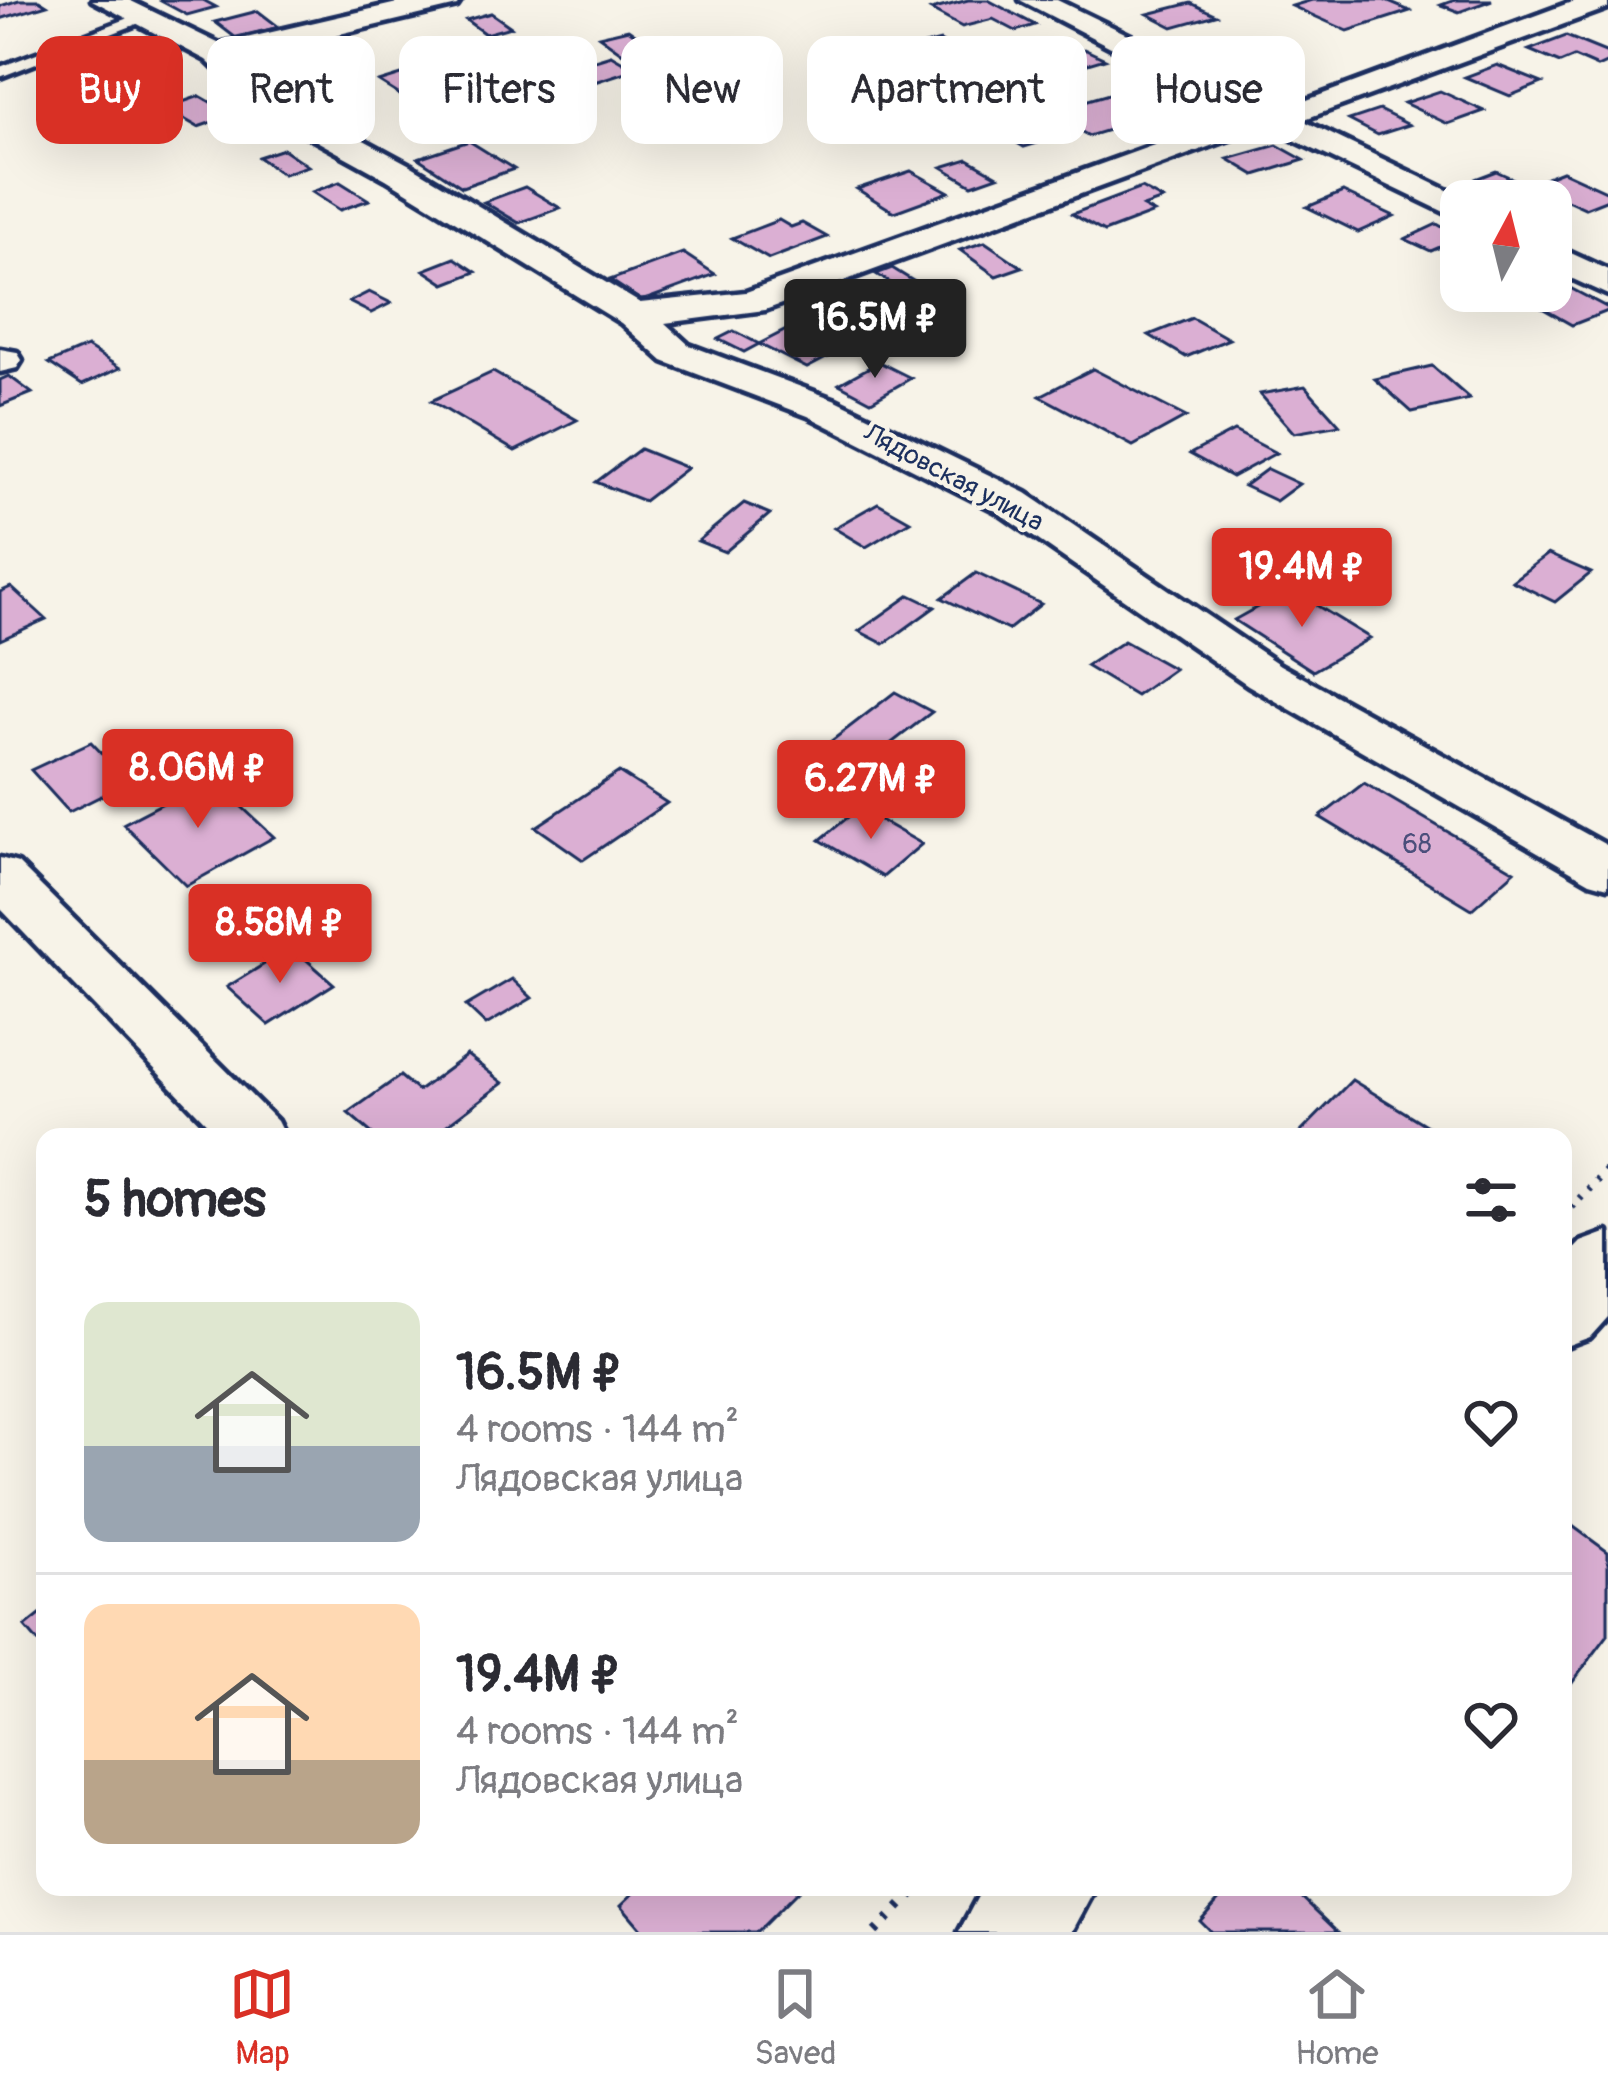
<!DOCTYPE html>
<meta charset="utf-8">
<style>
body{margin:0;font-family:Pangolin,sans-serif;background:#f7f7f7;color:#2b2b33;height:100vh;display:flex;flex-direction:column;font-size:45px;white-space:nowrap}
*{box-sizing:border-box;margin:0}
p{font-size:39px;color:#7c7c81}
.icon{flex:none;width:66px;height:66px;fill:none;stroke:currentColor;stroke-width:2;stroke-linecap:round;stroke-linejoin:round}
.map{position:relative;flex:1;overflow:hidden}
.side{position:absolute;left:36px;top:1128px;width:1536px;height:768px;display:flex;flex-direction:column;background:#fff;border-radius:24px;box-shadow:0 12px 48px #0002}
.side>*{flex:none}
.hud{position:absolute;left:36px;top:36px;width:1536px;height:108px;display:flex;gap:24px}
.needle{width:78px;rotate:7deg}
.fabs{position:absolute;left:1440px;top:180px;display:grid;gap:24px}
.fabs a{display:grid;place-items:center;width:132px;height:132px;border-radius:24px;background:#fff;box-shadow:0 12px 48px #0002;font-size:60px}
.price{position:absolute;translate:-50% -102px;padding:0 27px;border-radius:12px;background:#d93025;color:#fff;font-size:39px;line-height:78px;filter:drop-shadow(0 3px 6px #0008)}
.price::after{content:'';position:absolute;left:50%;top:72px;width:36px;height:27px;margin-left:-18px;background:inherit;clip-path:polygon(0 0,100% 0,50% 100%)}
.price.selected{background:#222;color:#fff}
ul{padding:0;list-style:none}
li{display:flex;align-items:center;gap:36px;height:300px;padding:0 48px}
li+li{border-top:3px solid #e1e1e2}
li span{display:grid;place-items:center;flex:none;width:336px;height:240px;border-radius:24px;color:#555}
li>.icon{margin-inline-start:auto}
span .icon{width:144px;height:144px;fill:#fffc;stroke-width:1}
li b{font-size:51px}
h2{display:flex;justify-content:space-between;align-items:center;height:144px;padding:0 48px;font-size:51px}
.chip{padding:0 42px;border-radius:24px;background:#fff;box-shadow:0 12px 48px #0002;font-size:42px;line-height:108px}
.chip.selected{background:#d93025;color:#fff}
.menu{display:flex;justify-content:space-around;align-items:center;height:168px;border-top:3px solid #e1e1e2;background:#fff;font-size:33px;color:#7c7c81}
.menu a{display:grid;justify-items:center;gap:6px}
.menu .selected{color:#d93025}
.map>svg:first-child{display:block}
</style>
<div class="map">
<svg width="1608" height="1932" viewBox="0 0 1608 1932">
<rect width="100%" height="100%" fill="#f7f3e8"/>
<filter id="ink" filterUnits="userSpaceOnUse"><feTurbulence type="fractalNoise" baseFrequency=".00833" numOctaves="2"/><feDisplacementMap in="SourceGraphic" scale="24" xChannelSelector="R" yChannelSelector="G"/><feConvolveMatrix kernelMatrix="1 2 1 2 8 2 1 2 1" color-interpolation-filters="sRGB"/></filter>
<g filter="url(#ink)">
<g fill="#dbafd3" stroke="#1b2f5e" stroke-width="3">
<path d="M19,0H39L47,5L0,19V6Z"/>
<path d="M159,0H203L216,7L187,15Z"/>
<path d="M968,0H988L1035,25L1016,31L993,19L962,27L931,10Z"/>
<path d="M1312,0H1384L1410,11L1348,31L1292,6Z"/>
<path d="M1455,0H1492L1459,12L1441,5Z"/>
<path d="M1191,3L1216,15L1173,27L1148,14Z"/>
<path d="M258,11L279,27L236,38L215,22Z"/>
<path d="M491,13L511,27L485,34L466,20Z"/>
<path d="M628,29L654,47L624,54L599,36Z"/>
<path d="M1566,36L1608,53V62L1597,67L1574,57L1560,63L1529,50Z"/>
<path d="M940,41L955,50L928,58L913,48Z"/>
<path d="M1263,42L1298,59L1280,65L1303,77L1280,84L1222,55Z"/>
<path d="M115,47L149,61L121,71L87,57Z"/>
<path d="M1084,49L1105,59L1071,69L1051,59Z"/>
<path d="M611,55L635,69L591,83L566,69Z"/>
<path d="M313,62L333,77L293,87L273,72Z"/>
<path d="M1497,65L1542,83L1510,96L1465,77Z"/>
<path d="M430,66L455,80L403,97L379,82Z"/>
<path d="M873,77L908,97L887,103L874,96L847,104L826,91Z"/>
<path d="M1030,84L1064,100L1034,111L1000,95Z"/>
<path d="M1440,91L1484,111L1448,124L1404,103Z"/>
<path d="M479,92L511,111L462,127L430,108Z"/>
<path d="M1112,93L1154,116L1089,136L1055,117L1072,112L1064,107Z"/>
<path d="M200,96L233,115L198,127L165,108Z"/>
<path d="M1379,110L1409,125L1378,135L1349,120Z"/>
<path d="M1024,118L1057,137L1024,147L992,128Z"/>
<path d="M469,141L514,169L462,187L418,158Z"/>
<path d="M1277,145L1304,160L1255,175L1228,159Z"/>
<path d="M283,149L308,166L283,174L258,157Z"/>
<path d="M968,159L998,176L972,185L942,167Z"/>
<path d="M911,171L949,192L894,212L857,189Z"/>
<path d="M1496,171L1527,185L1562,171L1608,192V199L1585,208L1556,195L1513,201L1470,181Z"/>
<path d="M340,182L369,200L340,210L312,192Z"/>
<path d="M525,187L560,208L519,223L484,202Z"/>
<path d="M1141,188L1163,200L1143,207L1154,213L1104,232L1072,214Z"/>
<path d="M1343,192L1394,216L1358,232L1307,207Z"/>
<path d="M779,220L791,227L802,223L827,237L769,259L732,238Z"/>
<path d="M1437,224L1461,238L1431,251L1405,239Z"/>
<path d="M985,242L1022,267L996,276L960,250Z"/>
<path d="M683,253L715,274L642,301L610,280Z"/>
<path d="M455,258L476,272L445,284L424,270Z"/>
<path d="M892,268L913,281L897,287L876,274Z"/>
<path d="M1551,278L1608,308V311L1572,325L1512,291H1551Z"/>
<path d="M369,292L391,303L371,313L349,302Z"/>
<path d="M1192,318L1229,339L1186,357L1149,335Z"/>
<path d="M800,323L847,347L807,368L759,344Z"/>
<path d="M734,331L759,344L744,352L718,339Z"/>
<path d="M87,347L120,368L82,385L49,363Z"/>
<path d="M879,362L911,378L871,401L839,384Z"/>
<path d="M1432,366L1470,399L1412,412L1375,379Z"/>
<path d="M1093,369L1186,417L1133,446L1040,396Z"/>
<path d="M493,372L577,420L515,451L431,401Z"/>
<path d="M9,376L32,393L0,406V380Z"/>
<path d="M1305,386L1340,425L1294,433L1260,394Z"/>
<path d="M1234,431L1276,453L1232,477L1190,454Z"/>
<path d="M640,449L687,468L644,501L596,482Z"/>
<path d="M1267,469L1299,484L1276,501L1244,486Z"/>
<path d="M744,503L770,514L725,552L698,541Z"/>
<path d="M878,503L910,521L866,547L834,528Z"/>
<path d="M1548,554L1591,573L1555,602L1512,581Z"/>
<path d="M976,573L1041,604L1008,630L942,598Z"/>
<path d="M11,587L46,619L0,640V592Z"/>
<path d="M1290,589L1370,638L1313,671L1234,620Z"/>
<path d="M910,595L935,607L884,644L859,631Z"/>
<path d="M1124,641L1174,669L1136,696L1086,666Z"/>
<path d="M895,692L932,712L854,772L817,752Z"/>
<path d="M91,742L129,782L69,812L31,770Z"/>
<path d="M619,772L667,803L583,860L536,827Z"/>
<path d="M211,778L274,837L186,886L123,824Z"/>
<path d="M1364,783L1515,871L1472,909L1320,817Z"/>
<path d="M859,808L922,844L883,877L820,840Z"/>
<path d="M292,947L334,984L269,1025L227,987Z"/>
<path d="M512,979L532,998L486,1025L466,1006Z"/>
<path d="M467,1055L503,1083L431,1137H376L348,1113L400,1076L418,1091Z"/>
<path d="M1352,1080L1437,1132L1433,1137H1296Z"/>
<path d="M1563,1519L1608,1552V1635L1563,1695Z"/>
<path d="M45,1611V1650L25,1627Z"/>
<path d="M640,1887H802L757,1932H644L621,1905Z"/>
<path d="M1230,1887H1291L1338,1932H1211L1200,1921Z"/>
</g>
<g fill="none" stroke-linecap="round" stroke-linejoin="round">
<defs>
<path id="service" d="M137,15L142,16V22L0,77V67Z"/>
<g id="minor">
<path d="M92,0H129L220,44L410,0H461L457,6L239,58L275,92L410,165L640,303L746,292L1240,114L1020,0H1057L1271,104L1307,100L1577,0H1608V8L1302,120L1470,201H1461V220L1265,126L765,310L665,323L689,345L836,400L1026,493L1280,665L1608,846V887L1590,882L1248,685L996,511L808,416L663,361L621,323L386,179L253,106L206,60Z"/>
<path d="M1551,244L1608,270V295L1551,269Z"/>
<path d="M0,349L17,352L22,360L17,368L0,372Z"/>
<path d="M0,858L18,863L277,1121L285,1137H220L0,908Z"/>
</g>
<g id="secondary">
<path d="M1608,1232V1317L1590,1337L1563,1347V1261L1581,1242Z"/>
<path d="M983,1887H1096L1072,1932H959Z"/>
</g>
</defs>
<use href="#service" stroke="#1b2f5e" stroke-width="9"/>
<use href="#minor" stroke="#1b2f5e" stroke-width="9"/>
<use href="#secondary" stroke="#1b2f5e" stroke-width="9"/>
<path stroke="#1b2f5e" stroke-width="8" stroke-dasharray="3 9" stroke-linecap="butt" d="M1563,1216L1608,1169"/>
<path stroke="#1b2f5e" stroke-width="9" stroke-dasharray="4.5 12" stroke-linecap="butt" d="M875,1932L919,1887"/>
<use href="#service" fill="#f7f3e8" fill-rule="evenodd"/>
<use href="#minor" fill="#f7f3e8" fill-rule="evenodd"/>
<use href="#secondary" fill="#f7f3e8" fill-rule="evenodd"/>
</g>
</g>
<g text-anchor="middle" stroke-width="9" stroke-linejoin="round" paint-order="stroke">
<g font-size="27" fill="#1b2f5e" stroke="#f7f3e8">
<text transform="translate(954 477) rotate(28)" y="9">Лядовская улица</text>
</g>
<g font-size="27" fill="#4b4f7b">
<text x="1417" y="853">68</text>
</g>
</g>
</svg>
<div class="fabs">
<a><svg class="needle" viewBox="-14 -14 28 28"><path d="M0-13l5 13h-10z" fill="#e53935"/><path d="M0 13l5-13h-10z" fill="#7c7c81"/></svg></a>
</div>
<b class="price selected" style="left:875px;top:381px">16.5M ₽</b>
<b class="price" style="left:1302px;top:630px">19.4M ₽</b>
<b class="price" style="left:198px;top:831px">8.06M ₽</b>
<b class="price" style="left:871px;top:842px">6.27M ₽</b>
<b class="price" style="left:280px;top:986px">8.58M ₽</b>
<div class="hud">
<a class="chip selected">Buy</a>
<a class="chip">Rent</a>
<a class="chip">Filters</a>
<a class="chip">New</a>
<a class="chip">Apartment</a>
<a class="chip">House</a>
</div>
<section class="side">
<h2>5 homes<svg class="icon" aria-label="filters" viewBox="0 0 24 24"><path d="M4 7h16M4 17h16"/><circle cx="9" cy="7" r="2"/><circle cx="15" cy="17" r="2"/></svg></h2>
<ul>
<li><span style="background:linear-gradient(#dfe7d0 60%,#9aa5b1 0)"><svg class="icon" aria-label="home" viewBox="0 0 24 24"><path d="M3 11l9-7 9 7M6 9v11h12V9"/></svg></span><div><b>16.5M ₽</b><p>4 rooms · 144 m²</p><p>Лядовская улица</p></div><svg class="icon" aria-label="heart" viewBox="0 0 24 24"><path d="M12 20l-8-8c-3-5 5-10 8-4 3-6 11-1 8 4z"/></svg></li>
<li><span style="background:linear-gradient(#ffd9b3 65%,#b9a48a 0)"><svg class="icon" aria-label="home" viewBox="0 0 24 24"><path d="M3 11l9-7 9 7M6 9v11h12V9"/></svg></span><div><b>19.4M ₽</b><p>4 rooms · 144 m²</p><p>Лядовская улица</p></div><svg class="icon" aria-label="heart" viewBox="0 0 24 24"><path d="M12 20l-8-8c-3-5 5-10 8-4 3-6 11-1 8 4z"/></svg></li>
</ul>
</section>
</div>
<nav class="menu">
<a class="selected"><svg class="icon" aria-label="map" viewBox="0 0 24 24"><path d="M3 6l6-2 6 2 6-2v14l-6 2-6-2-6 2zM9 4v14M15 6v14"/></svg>Map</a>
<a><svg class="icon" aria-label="saved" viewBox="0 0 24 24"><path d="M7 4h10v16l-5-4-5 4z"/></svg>Saved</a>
<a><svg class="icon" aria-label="home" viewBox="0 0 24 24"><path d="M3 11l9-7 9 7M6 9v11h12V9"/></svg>Home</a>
</nav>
